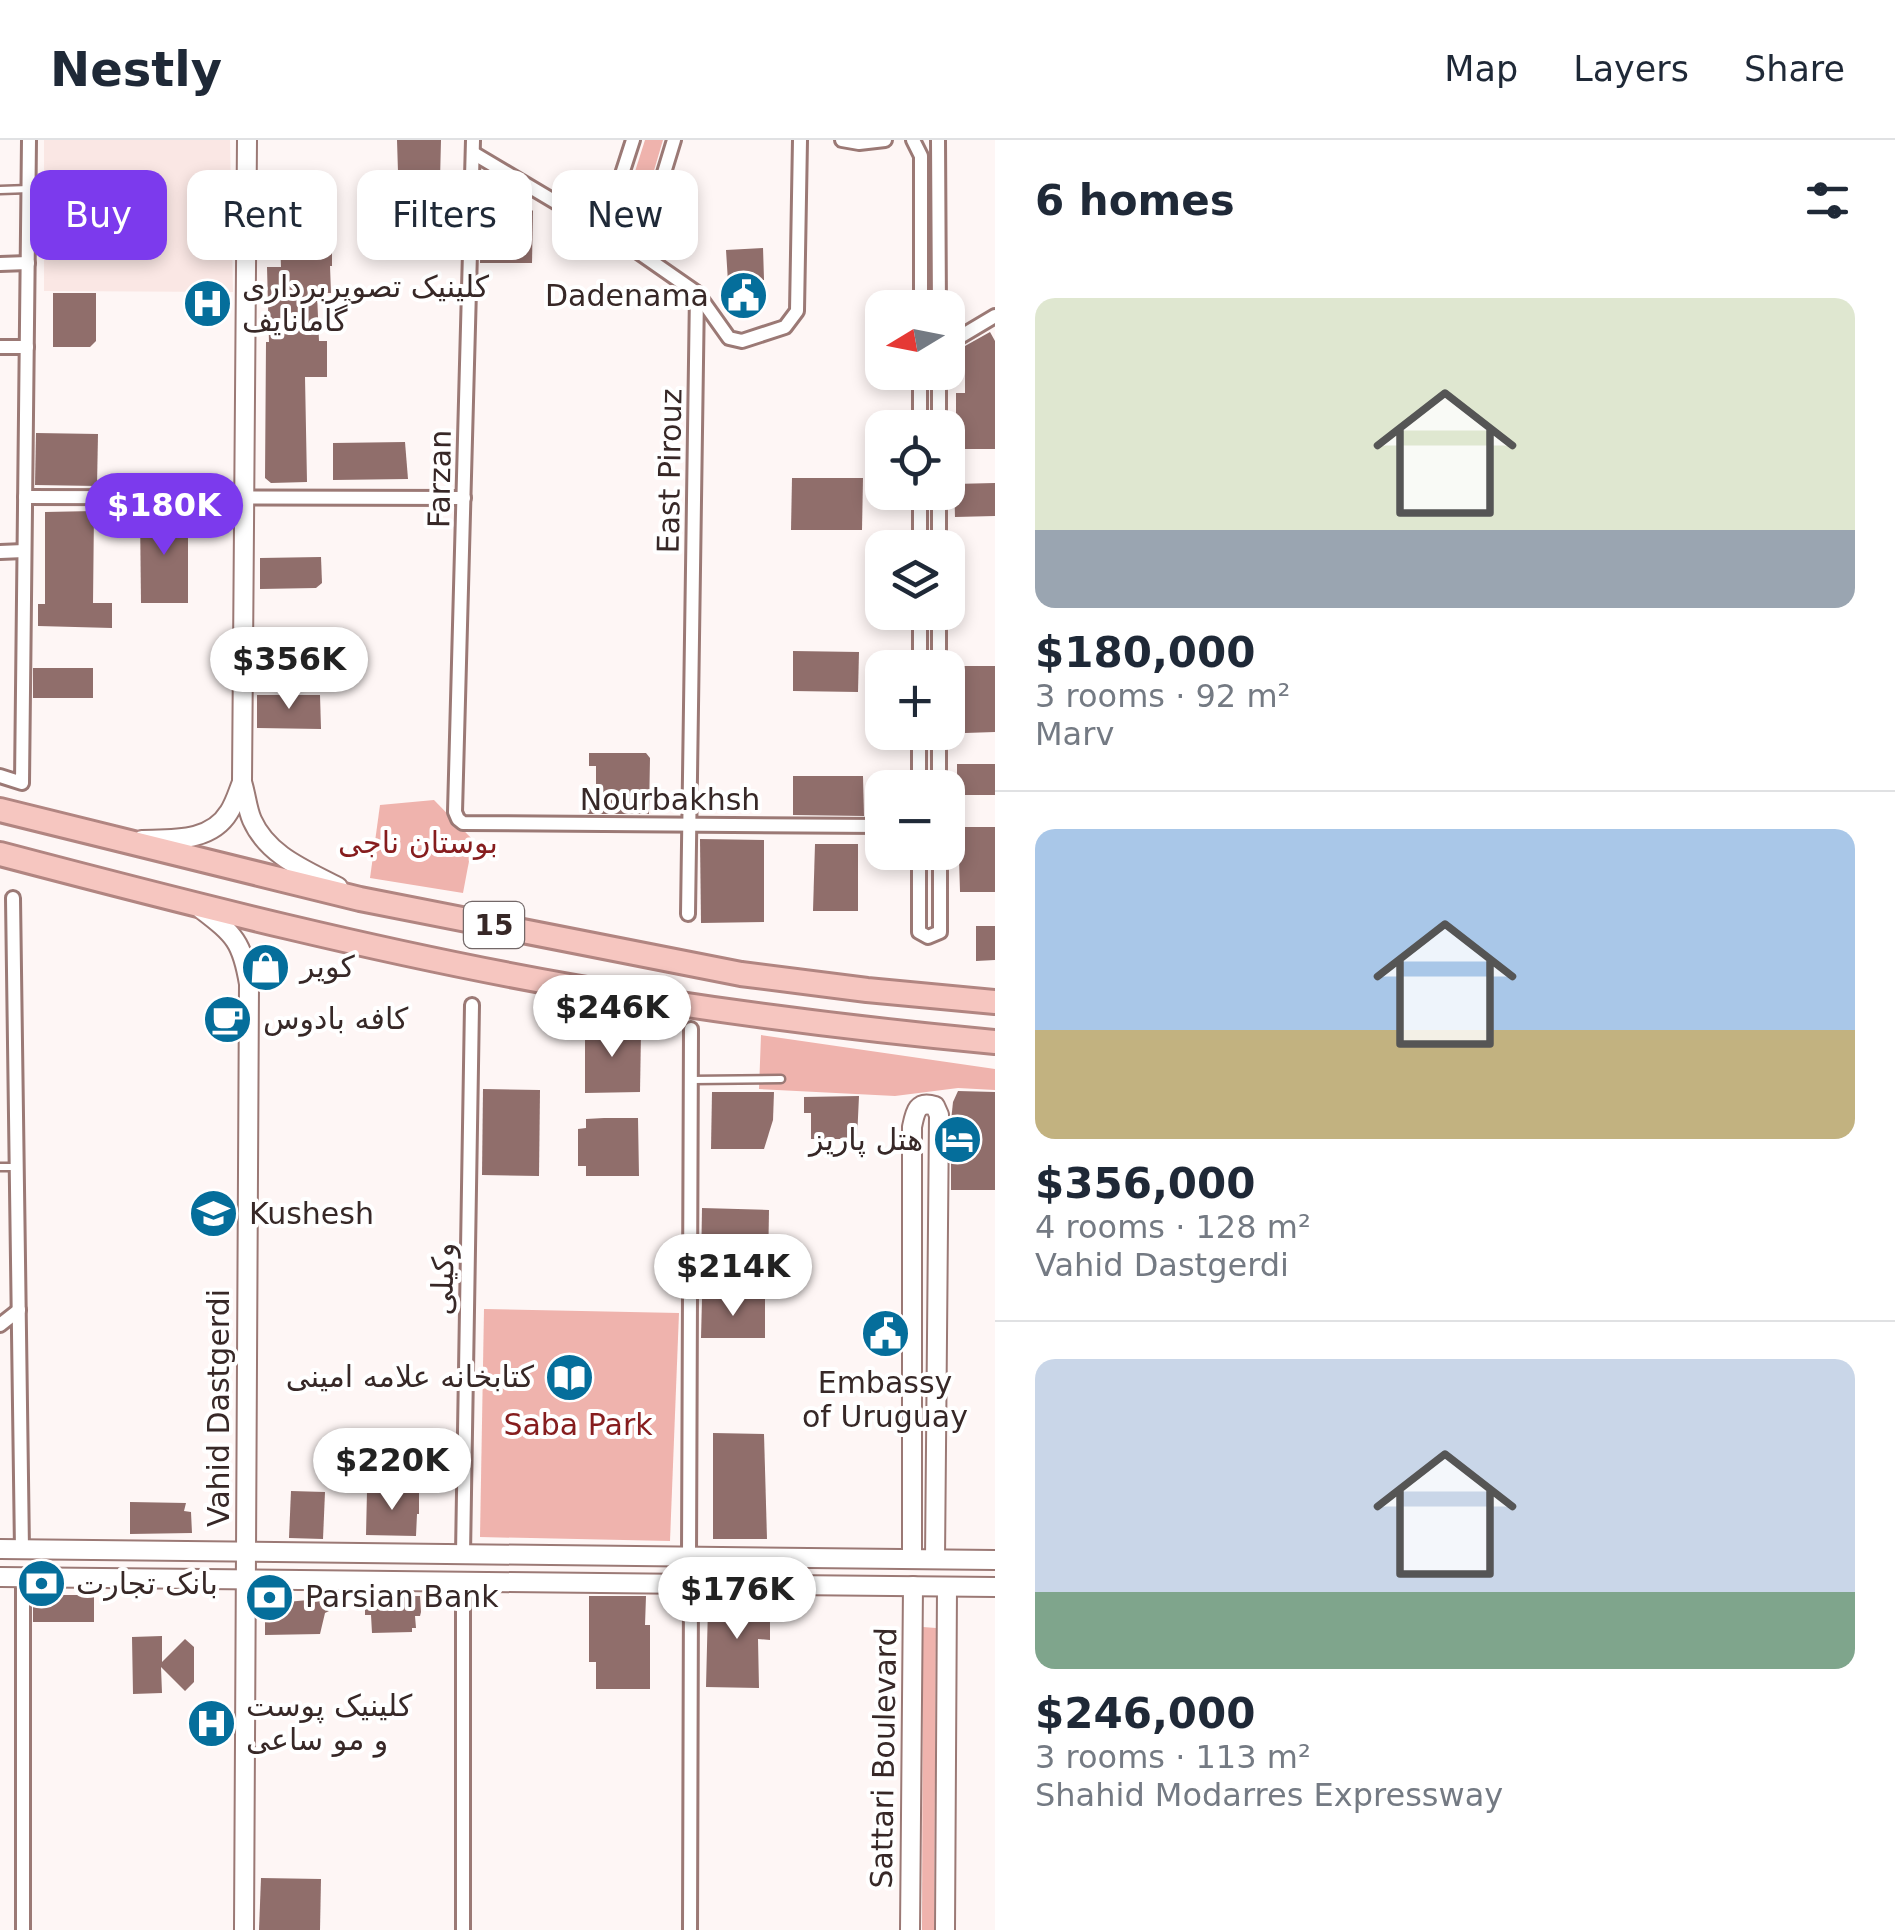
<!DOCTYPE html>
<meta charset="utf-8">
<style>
body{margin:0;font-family:"DejaVu Sans",Vazirmatn,sans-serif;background:#f6f6f7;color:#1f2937;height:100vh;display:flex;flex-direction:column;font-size:38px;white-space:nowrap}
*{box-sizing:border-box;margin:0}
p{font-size:32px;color:#747a83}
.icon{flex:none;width:55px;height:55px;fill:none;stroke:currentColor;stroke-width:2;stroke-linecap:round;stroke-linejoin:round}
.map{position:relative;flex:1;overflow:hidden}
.details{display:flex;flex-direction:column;background:#fff;width:900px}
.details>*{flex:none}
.top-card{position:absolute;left:30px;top:30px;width:815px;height:90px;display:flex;gap:20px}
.needle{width:65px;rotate:260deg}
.controls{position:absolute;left:865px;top:150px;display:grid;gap:20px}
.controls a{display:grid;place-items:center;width:100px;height:100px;border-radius:20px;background:#fff;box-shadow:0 5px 15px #0003;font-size:50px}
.price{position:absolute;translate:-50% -85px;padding:0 22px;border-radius:35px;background:#fff;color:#222;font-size:32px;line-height:65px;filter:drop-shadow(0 2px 5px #0008)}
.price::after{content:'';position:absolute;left:50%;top:60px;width:30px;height:22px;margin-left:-15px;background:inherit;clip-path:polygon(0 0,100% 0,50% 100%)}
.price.active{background:#7c3aed;color:#fff}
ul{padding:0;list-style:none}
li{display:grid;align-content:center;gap:20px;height:530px;padding:0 40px}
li+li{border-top:2px solid #e0e1e3}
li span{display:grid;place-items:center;height:310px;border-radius:20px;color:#555}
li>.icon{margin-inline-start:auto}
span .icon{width:180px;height:180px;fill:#fffc;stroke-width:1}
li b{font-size:42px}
h2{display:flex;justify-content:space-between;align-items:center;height:120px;padding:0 40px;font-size:42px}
.chip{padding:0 35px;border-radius:20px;background:#fff;box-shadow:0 5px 15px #0003;font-size:35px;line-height:90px}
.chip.active{background:#7c3aed;color:#fff}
header{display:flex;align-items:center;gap:60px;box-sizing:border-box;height:140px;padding:0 50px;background:#fff;border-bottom:2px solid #e0e1e3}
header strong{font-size:48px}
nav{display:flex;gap:55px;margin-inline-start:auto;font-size:35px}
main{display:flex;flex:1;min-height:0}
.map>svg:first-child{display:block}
</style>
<header>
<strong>Nestly</strong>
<nav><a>Map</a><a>Layers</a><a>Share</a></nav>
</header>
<main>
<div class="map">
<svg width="995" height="1790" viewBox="0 0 995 1790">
<rect width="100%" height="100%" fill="#fef6f5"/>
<path fill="#fae7e4" d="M44,0H230L233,152L44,151Z"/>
<g fill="#efb3ad">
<path d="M645,0H663L648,51L626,60Z"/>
<path d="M434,660L473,700L463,753L370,738L380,665Z"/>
<path d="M761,895L995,929V950L958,948L895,956L759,949Z"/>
<path d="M484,1169L679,1173L670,1401L480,1397Z"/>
<path d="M923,1487L936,1488L934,1790H922Z"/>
</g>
<g fill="#906e6b">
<path d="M397,0H441L440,40L405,41L403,32H398Z"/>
<path d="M327,38L325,99L332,98V126H330L331,153H317L319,201H327V237H305L307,342L271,343L265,338L266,202H269L267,127H281L280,99H262V66H266V40Z"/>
<path d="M482,45L508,46L533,71L532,123H480Z"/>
<path d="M763,108L764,140L728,142L726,110Z"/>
<path d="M53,153H96V201L90,207H53Z"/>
<path d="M990,192L995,201V309H956V253H965V206Z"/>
<path d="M36,293L98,294L97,346L35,345Z"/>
<path d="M405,302L408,339L333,340V303Z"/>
<path d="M792,338H863L862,390H791Z"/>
<path d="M995,343V376L955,377L954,344Z"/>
<path d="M94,371L93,463H112V488L38,486V464H45V372Z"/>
<path d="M140,373L188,374V463H141Z"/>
<path d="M321,417L322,443L316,448L260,449V418Z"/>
<path d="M793,511L859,512L858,552L793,551Z"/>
<path d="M964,526H995V592L965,593Z"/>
<rect x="33" y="528" width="60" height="30"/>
<path d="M257,555H320L321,589L257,588Z"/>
<path d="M589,613H646L650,618L649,674H587V659H596V626H589Z"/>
<rect x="957" y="624" width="38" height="31"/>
<path d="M793,636H863L864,676L793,675Z"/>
<path d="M958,687H995V752H960Z"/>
<path d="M700,699L764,700V782L701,783Z"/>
<path d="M815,704H858V771H813Z"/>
<path d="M976,786H995V820L976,821Z"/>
<path d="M585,885L641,892L640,952L585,953Z"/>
<path d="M483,949L540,950L539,1036L482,1035Z"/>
<path d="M958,951L995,952V1050H951V981L953,962Z"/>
<path d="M712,952H774L773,980L764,1009H711Z"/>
<path d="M859,956L857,999H811V973H804V957Z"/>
<path d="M604,978H638L639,1036H586V1026H578V989L586,988V979Z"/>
<path d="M702,1068L769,1070L768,1128H701Z"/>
<path d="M702,1159H765V1198H701Z"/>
<path d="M713,1293L764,1294L767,1399H713Z"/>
<path d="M291,1351L325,1352L323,1399L289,1398Z"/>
<path d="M367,1351H419V1374H417L416,1396L366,1395Z"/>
<path d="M130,1362L186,1363L184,1371L191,1372L192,1393L130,1394Z"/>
<rect x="33" y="1455" width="61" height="27"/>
<path d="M420,1456L421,1472L420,1476H415L416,1488H412V1492L372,1493L371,1475H365V1457Z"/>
<path d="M589,1456H646L645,1485H650V1549H596V1522H589Z"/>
<path d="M739,1457H770V1500L758,1499L759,1548L706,1547L708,1466L731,1465Z"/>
<path d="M330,1458L329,1471L325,1473L320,1494L265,1495V1464Z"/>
<path d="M162,1496V1522L185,1499L194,1507V1542L185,1551L161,1527L162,1553L133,1554L132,1497Z"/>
<path d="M261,1738L321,1739L320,1790H259Z"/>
</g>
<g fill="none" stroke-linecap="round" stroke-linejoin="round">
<defs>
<g id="service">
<path d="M0,50L29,49"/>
<path d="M692,940L781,939"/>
<path d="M0,1027H17"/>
</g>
<g id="minor">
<path d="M473,0L455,672L458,679L463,683L882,686"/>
<path d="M842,0L859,3L885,0"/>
<path d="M913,0L921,16V168"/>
<path d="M938,0L939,168"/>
<path d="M473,13L631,107L697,153L729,198L742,201L785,187L797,171L800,0"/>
<path d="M610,95L612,65L633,0"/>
<path d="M631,107L649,82L674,0"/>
<path d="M0,124L28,123"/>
<path d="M948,204L995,176"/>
<path d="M0,207H27"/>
<path d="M939,232V288"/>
<path d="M920,288V232"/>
<path d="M939,352V408"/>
<path d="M25,357L464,358"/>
<path d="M920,408V352"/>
<path d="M0,412L24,411"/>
<path d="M939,472V528"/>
<path d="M920,528V472"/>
<path d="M939,592V648"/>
<path d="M0,636L22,643L29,0"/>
<path d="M919,648V592"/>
<path d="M919,712V792L928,797L940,792V712"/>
<path d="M13,758L22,1410"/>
<path d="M688,774L697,153"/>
<path d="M0,1185L19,1170"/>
<path d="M463,1414L472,865"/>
<path d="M689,1417L691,889"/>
<path d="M23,1790V1437"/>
<path d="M463,1790V1442"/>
<path d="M690,1790L691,1444"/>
</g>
<g id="tertiary">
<path d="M912,1419V987C915,972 917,960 935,966L939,975L935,1419"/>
<path d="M910,1790L913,1446"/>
<path d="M945,1790L947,1447"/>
</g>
<g id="secondary">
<path d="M247,0L242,642C246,654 247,669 252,680C268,716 306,730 338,747"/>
<path d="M142,700C173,699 211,702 229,672C235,663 238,652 242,642"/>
<path d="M201,769C235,795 242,802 249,844L244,1790"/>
<path d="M0,1409L995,1420"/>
<path d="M0,1437L995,1447"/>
</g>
<g id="trunk">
<path d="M0,670L360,759L741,834L867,850L995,862"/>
<path d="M0,714C190,764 381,813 575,847C714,871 854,889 995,902"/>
</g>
</defs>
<use href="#service" stroke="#9b7975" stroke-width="11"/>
<use href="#minor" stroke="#9b7975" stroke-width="18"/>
<use href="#tertiary" stroke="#9b7975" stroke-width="22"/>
<use href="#secondary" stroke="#9b7975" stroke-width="22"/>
<use href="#trunk" stroke="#b18581" stroke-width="28"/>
<use href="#service" stroke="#fff" stroke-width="6"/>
<use href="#minor" stroke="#fff" stroke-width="12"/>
<use href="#tertiary" stroke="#fff" stroke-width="18"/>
<use href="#secondary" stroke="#fff" stroke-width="18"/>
<use href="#trunk" stroke="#f6c6c0" stroke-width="22"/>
</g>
<defs>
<symbol id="civic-disc" viewBox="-11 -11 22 22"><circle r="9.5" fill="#056e9b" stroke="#fff"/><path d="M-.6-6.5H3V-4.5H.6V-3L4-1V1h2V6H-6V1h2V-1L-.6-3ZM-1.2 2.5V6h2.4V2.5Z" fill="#fff"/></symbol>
<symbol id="hospital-disc" viewBox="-11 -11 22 22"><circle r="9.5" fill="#056e9b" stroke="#fff"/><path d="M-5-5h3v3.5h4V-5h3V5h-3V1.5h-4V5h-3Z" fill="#fff"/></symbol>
<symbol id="shop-disc" viewBox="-11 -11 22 22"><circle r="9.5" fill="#056e9b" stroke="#fff"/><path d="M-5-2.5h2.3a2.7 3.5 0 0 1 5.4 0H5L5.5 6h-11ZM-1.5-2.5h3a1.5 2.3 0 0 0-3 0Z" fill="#fff"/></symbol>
<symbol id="cafe-disc" viewBox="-11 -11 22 22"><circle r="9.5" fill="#056e9b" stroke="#fff"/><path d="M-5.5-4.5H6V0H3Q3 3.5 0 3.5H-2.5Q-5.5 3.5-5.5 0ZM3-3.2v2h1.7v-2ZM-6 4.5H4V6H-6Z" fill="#fff"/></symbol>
<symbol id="hotel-disc" viewBox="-11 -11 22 22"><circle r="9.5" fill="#056e9b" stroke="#fff"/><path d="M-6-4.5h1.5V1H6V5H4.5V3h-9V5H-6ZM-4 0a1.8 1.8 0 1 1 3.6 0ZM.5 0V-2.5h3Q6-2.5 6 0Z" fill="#fff"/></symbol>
<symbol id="school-disc" viewBox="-11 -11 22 22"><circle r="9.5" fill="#056e9b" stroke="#fff"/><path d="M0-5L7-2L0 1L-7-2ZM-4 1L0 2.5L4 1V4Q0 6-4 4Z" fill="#fff"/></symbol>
<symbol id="library-disc" viewBox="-11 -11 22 22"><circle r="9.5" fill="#056e9b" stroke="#fff"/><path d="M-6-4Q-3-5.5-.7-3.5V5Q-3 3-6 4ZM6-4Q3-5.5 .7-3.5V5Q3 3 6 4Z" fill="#fff"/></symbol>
<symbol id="bank-disc" viewBox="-11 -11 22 22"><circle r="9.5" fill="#056e9b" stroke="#fff"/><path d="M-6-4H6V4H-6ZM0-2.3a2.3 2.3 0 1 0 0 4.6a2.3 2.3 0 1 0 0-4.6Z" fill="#fff"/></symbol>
</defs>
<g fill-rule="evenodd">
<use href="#civic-disc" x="716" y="128" width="55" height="55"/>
<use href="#hospital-disc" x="180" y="136" width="55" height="55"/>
<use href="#shop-disc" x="238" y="800" width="55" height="55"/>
<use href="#cafe-disc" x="200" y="852" width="55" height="55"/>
<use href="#hotel-disc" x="930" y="972" width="55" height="55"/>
<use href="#school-disc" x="186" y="1046" width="55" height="55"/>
<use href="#civic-disc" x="858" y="1166" width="55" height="55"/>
<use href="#library-disc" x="542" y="1210" width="55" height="55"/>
<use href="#bank-disc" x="14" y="1416" width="55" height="55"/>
<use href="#bank-disc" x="242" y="1430" width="55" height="55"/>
<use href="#hospital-disc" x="184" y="1556" width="55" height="55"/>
</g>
<g text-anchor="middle" stroke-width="8" stroke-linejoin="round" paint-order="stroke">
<rect fill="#fff" stroke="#736868" stroke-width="2.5" x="464" y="762" width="60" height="46" rx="8"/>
<g font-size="28" font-weight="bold" fill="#372827">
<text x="494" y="795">15</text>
</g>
<g font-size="30" fill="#372827" stroke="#fff" text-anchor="start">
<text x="242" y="157">کلینیک تصویربرداری<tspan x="242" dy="34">گامانایف</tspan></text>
<text x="709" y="166" text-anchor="end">Dadenama</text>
<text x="300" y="837">کویر</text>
<text x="263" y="889">کافه بادوس</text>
<text x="923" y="1010" text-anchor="end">هتل پاریز</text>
<text x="249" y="1084">Kushesh</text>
<text x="534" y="1247" text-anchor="end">کتابخانه علامه امینی</text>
<text x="885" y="1253" text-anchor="middle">Embassy<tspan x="885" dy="34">of Uruguay</tspan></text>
<text x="76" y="1454">بانک تجارت</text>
<text x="305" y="1467">Parsian Bank</text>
<text x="246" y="1576">کلینیک پوست<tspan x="246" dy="34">و مو ساعی</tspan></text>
</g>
<g font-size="30" fill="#372827" stroke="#fff">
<text transform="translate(670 331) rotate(-89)" y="10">East Pirouz</text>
<text transform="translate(440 339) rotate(-89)" y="10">Farzan</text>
<text x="670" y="670">Nourbakhsh</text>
<text transform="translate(443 1139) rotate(-89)" y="10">وكيلی</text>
<text transform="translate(219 1268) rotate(-90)" y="10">Vahid Dastgerdi</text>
<text transform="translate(884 1618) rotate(-89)" y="10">Sattari Boulevard</text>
</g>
<g font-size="30" fill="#861d1e" stroke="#fff">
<text x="418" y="713">بوستان ناجی</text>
<text x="578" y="1295">Saba Park</text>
</g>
</g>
</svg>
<div class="controls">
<a><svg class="needle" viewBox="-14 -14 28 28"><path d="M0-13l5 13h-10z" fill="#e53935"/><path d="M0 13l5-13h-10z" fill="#747a83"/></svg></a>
<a><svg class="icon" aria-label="locate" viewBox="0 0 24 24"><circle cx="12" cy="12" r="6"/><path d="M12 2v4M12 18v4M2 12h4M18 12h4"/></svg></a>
<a><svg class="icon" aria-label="layers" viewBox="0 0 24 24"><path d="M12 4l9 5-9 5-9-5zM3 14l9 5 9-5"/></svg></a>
<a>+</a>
<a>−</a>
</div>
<b class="price active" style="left:164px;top:418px">$180K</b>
<b class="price" style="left:289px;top:572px">$356K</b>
<b class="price" style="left:612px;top:920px">$246K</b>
<b class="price" style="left:733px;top:1179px">$214K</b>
<b class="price" style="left:392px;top:1373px">$220K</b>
<b class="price" style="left:737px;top:1502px">$176K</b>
<div class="top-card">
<a class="chip active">Buy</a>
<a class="chip">Rent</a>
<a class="chip">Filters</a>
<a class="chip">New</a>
</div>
</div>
<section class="details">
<h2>6 homes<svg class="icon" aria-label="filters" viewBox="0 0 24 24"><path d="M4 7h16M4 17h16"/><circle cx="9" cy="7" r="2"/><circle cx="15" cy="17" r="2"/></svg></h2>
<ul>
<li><span style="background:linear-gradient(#dfe7d0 75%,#9aa5b1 0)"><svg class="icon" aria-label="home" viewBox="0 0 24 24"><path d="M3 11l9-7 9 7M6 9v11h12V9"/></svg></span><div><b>$180,000</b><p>3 rooms · 92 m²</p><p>Marv</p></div></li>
<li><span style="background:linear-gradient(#a9c7e8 65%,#c2b280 0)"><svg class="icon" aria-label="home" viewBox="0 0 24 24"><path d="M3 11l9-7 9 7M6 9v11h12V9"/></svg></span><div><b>$356,000</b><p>4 rooms · 128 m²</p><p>Vahid Dastgerdi</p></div></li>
<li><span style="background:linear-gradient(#c9d6e8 75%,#7fa58c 0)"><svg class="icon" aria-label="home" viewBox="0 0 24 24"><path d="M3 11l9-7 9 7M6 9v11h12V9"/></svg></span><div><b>$246,000</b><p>3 rooms · 113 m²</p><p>Shahid Modarres Expressway</p></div></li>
</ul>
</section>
</main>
